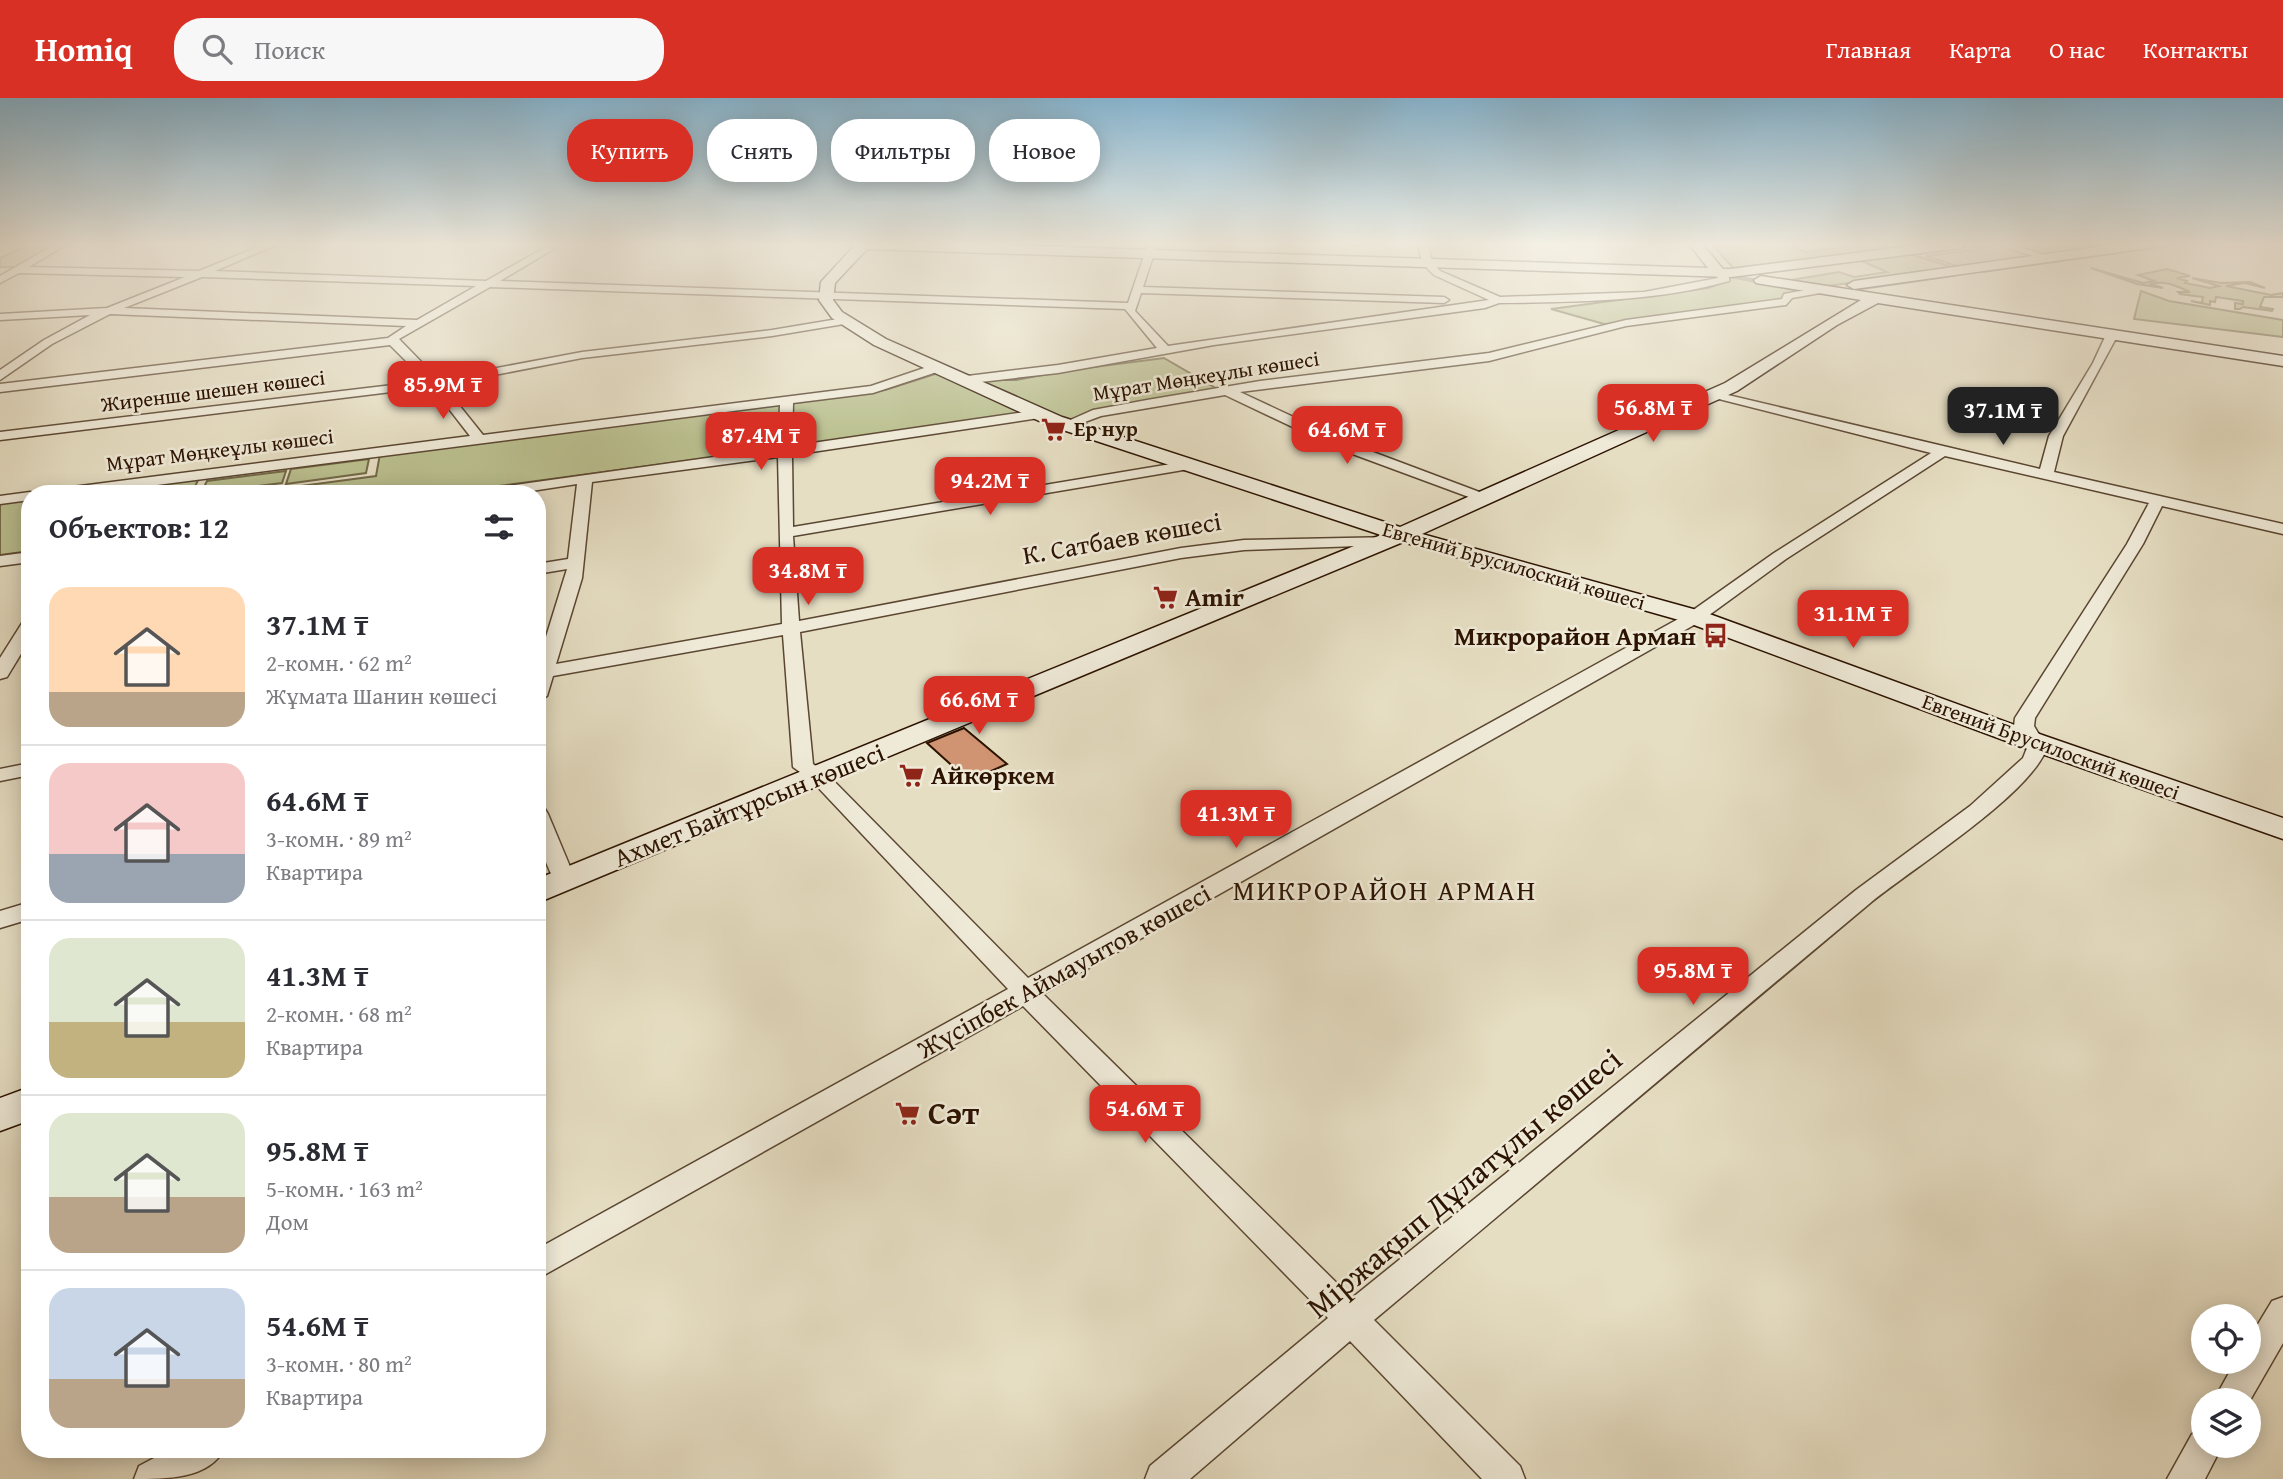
<!DOCTYPE html>
<html lang="ru">
<meta charset="utf-8">
<style>
body{margin:0;font-family:"Gentium Book Plus",serif;background:#f7f7f7;color:#2b2b33;height:100vh;display:flex;flex-direction:column;font-size:26px;white-space:nowrap}
*{box-sizing:border-box;margin:0}
p{font-size:23px;color:#7c7c81}
.icon{flex:none;width:38px;height:38px;fill:none;stroke:currentColor;stroke-width:2;stroke-linecap:round;stroke-linejoin:round}
.map{position:relative;flex:1;overflow:hidden}
.panel{position:absolute;left:21px;top:387px;width:525px;height:973px;display:flex;flex-direction:column;background:#fff;border-radius:28px;box-shadow:0 4px 18px #0003}
.panel>*{flex:none}
.top-card{position:absolute;left:567px;top:21px;width:665px;height:63px;display:flex;gap:14px}
.buttons{position:absolute;left:2191px;top:1206px;display:grid;gap:14px}
.buttons a{display:grid;place-items:center;width:70px;height:70px;border-radius:50%;background:#fff;box-shadow:0 4px 18px #0003;font-size:35px}
.price{position:absolute;translate:-50% -60px;padding:0 16px;border-radius:14px;background:#d93025;color:#fff;font-size:23px;line-height:46px;filter:drop-shadow(0 2px 4px #0008)}
.price::after{content:'';position:absolute;left:50%;top:42px;width:21px;height:16px;margin-left:-10px;background:inherit;clip-path:polygon(0 0,100% 0,50% 100%)}
.price.on{background:#222;color:#fff}
ul{padding:0;list-style:none}
li{display:flex;align-items:center;gap:21px;height:175px;padding:0 28px}
li+li{border-top:2px solid #e1e1e2}
li span{display:grid;place-items:center;flex:none;width:196px;height:140px;border-radius:21px;color:#555}
li>.icon{margin-inline-start:auto}
span .icon{width:84px;height:84px;fill:#fffc;stroke-width:1}
li b{font-size:30px}
h2{display:flex;justify-content:space-between;align-items:center;height:84px;padding:0 28px;font-size:30px}
.tag{padding:0 24px;border-radius:28px;background:#fff;box-shadow:0 4px 18px #0003;font-size:24px;line-height:63px}
.tag.on{background:#d93025;color:#fff}
header{display:flex;align-items:center;gap:42px;box-sizing:border-box;height:98px;padding:0 35px;background:#d93025;color:#fff}
header strong{font-size:33px}
nav{display:flex;gap:38px;margin-inline-start:auto;font-size:24px}
.search{width:490px;height:63px;background:#f7f7f7;display:flex;align-items:center;gap:18px;box-sizing:border-box;padding:0 24px;border-radius:28px;color:#7c7c81;font-size:26px}
.map>svg:first-child{display:block}
</style>
<header>
<strong>Homiq</strong>
<div class="search"><svg class="icon" aria-label="search" viewBox="0 0 24 24"><circle cx="10" cy="10" r="6"/><path d="M15 15l6 6"/></svg>Поиск</div>
<nav><a>Главная</a><a>Карта</a><a>О нас</a><a>Контакты</a></nav>
</header>
<div class="map">
<svg width="2283" height="1381" viewBox="0 0 2283 1381">
<rect width="100%" height="100%" fill="#e6dec3"/>
<filter id="stains"><feTurbulence type="fractalNoise" baseFrequency=".00286" numOctaves="4"/><feColorMatrix values="0 0 0 0 .2 0 0 0 0 .09 0 0 0 0 .02 0 0 0 .5 -.17"/></filter>
<radialGradient id="worn" r=".72"><stop offset=".6" stop-color="#630" stop-opacity="0"/><stop offset="1" stop-color="#630" stop-opacity=".3"/></radialGradient>
<g fill="#bbc090" stroke="#746a48" stroke-width="2">
<path d="M32,146H57L17,169H0V160Z"/>
<path d="M1712,146H1783L1806,154L1869,146L1898,150L1733,170Z"/>
<path d="M1994,146L2036,159L1960,169L1926,158L1982,151L1969,147Z"/>
<path d="M2007,146H2131L2048,157Z"/>
<path d="M1907,155L1955,170L1828,188L1791,182L1839,174L1854,179L1887,174L1857,161Z"/>
<path d="M2091,170L2143,185L2154,183L2138,177L2167,171L2190,178L2177,180L2187,183L2185,185L2210,190L2219,188L2192,180L2221,185L2250,184L2265,190L2245,185L2226,188L2271,197L2283,195V199H2264L2260,209L2273,211L2272,213L2243,209L2240,211H2235V205L2243,206V203L2216,199L2215,204L2210,203V207L2191,203L2202,205L2203,199L2180,196L2178,194H2190C2177,188 2164,182 2151,186L2163,190L2137,186Z"/>
<path d="M1727,178L1808,195L1788,198L1786,204L1626,225L1604,226L1551,211L1708,190L1730,182Z"/>
<path d="M2141,193L2169,203L2283,222V239L2134,221Z"/>
<path d="M1164,260L1219,292L1092,312L1068,323L976,282H1016L1063,273Z"/>
<path d="M938,275L1023,314L983,323L447,395L240,396L376,378L380,356L885,292Z"/>
<path d="M369,361L366,375L286,386L291,371Z"/>
<path d="M286,373L282,385L201,395L207,383Z"/>
<path d="M199,380L192,395L77,396Z"/>
<path d="M30,401V453L0,457V405Z"/>
</g>
<g fill="none" stroke-linecap="round" stroke-linejoin="round">
<g stroke="#6c786b" stroke-width="3.5">
<path d="M2143,151L2177,146"/>
<path d="M2069,161L2135,152"/>
<path d="M2051,164L2063,162"/>
<path d="M1984,173L2048,164"/>
<path d="M1729,178L1760,183"/>
<path d="M1844,193L1954,177"/>
</g>
</g>
<path fill="#d19472" stroke="#2c1300" stroke-width="2" d="M964,630L1007,666L969,683L927,645Z"/>
<g fill="none" stroke-linecap="round" stroke-linejoin="round">
<defs>
<g id="street">
<path d="M56,146H67L29,169L199,173L265,146H278L215,173L486,183L551,146H562L500,183L1128,205L1148,146H1157L1143,189L1444,199L1449,202L1444,205L1141,195L1135,213L1168,248L1489,202L1434,177L1422,165L1418,146H1428L1432,164L1440,173L1500,199L1644,194L1718,180L1714,175L1719,172L1729,179V183C1654,204 1577,204 1499,205L1485,210L1214,247L1058,275L963,286L959,285V279L1058,267L1157,250L1125,211L490,189L399,241L438,281L582,254L772,232L844,220L849,223L844,226L772,238L582,260L443,287L483,337L871,288L936,266L942,270L940,273L873,295L793,305L792,348L1039,312L1045,316L1039,320L792,357L793,429L1189,363L1196,367L1189,371L793,438L799,523L1181,450L1244,442L1395,439L1397,442L1389,447L1244,452L1181,460L800,534L813,666L825,674L1028,880L1689,515L1774,455L1931,355L1711,299V293L2040,371L2049,338L2093,265L2105,239L2111,236L2125,237V241L2115,242L2063,338L2054,374L2283,426V436L2162,408L2143,446L2035,620L2034,628L2047,650C2029,698 1913,770 1869,806C1703,944 1539,1084 1374,1222L1520,1368L1525,1381H1482L1350,1243L1190,1381H1145L1150,1368L1328,1220L1023,908L537,1181V1151L1008,891L811,682L793,669L783,537L553,578L547,598L537,604V568L567,471L537,476V466L568,461L577,386L512,396H470L472,393L778,350L780,307L87,396H42L49,392L470,338L432,289L0,342V334L426,283L390,247L0,294V286L388,240L406,228L110,216L52,246L0,282V272L44,242L90,217L0,222V216L107,210L185,179L19,175L0,185V178ZM202,179H204L476,188L417,222L124,210ZM1945,358L2149,405L2127,446L2015,620L2014,628L2027,650L2023,660L1970,708L1856,792L1352,1200L1043,896L1701,523L1786,461ZM778,359L782,526L556,566L582,480L592,384Z"/>
<path d="M839,146H867L868,147L863,150Z"/>
<path d="M1996,146H2011L2053,160L2048,163Z"/>
<path d="M1822,189L1826,190V194L1792,200L1786,207L1626,228L1489,263L1240,294L1349,345L1490,398L1492,401L1490,404L1485,405L1339,351L1225,297L1101,318L1066,331L1059,327L1093,312L1147,302L1260,283L1489,255L1626,222L1782,201L1784,196Z"/>
<path d="M30,394L36,396H30V402L0,406V398Z"/>
<path d="M30,454V464L0,468V458Z"/>
<path d="M30,521V541L7,579L0,581V560L24,522Z"/>
<path d="M30,665V677L0,683V671Z"/>
<path d="M537,709L545,711L548,716L576,783L573,788L565,791L557,788L554,783L537,743Z"/>
<path d="M30,804V821L0,830V813Z"/>
<path d="M2283,1199V1245L2249,1304V1302H2214L2235,1264H2249V1241L2272,1203Z"/>
<path d="M2203,1331V1348H2222L2205,1381H2167L2192,1336Z"/>
<path d="M171,1351H224C209,1381 166,1381 134,1381L139,1368Z"/>
</g>
<g id="secondary">
<path d="M856,146H967L1708,170L1689,146H1702L1723,171H1731L1926,146H1967L1961,150L1731,179L867,151L835,185L833,202L842,214L886,241L1062,319L1400,429L1725,285L1861,202L1756,185L1754,182L1761,178L2283,258V268L1878,205L1837,227L1737,293L1422,436L1704,514L2045,638L2283,720V741L2025,650L1686,524L1403,444L537,805V781L1381,437L1048,327L874,247L832,220L819,202L821,184Z"/>
<path d="M2118,146H2155L2149,150L1854,191L1847,187L1854,183Z"/>
<path d="M30,989V1022L0,1033V1000Z"/>
</g>
</defs>
<use href="#street" stroke="#5a4631" stroke-width="3"/>
<use href="#secondary" stroke="#2c1300" stroke-width="3"/>
<use href="#street" fill="#efead8" fill-rule="evenodd"/>
<use href="#secondary" fill="#efead8" fill-rule="evenodd"/>
</g>
<linearGradient id="sky" x2="0" y2="1"><stop stop-color="#87b7d3"/><stop offset="0.43" stop-color="#f4f0e4"/><stop offset="1" stop-color="#f4f0e4" stop-opacity="0"/></linearGradient>
<rect width="2283" height="340" fill="url(#sky)"/>
<defs>
<symbol id="supermarket-bare" viewBox="-9 -9 18 18"><path d="M-6-5.5h2.5l.6 2H6L4.5 2H-2.5L-4.4-4H-6ZM-1.5 3.2a1.3 1.3 0 1 0 .1 0ZM3 3.2a1.3 1.3 0 1 0 .1 0Z" fill="#8f2418" stroke="#efead8" stroke-width="2.5" paint-order="stroke"/></symbol>
<symbol id="bus-bare" viewBox="-9 -9 18 18"><path d="M-5-6H5V4H4V6H2V4H-2V6H-4V4H-5ZM-3.5-4V0h7V-4ZM-3.5 1.2v1.5H-2V1.2ZM2 1.2v1.5H3.5V1.2Z" fill="#8f2418" stroke="#efead8" stroke-width="2.5" paint-order="stroke"/></symbol>
</defs>
<g fill-rule="evenodd">
<use href="#supermarket-bare" x="1036" y="314" width="35" height="35"/>
<use href="#supermarket-bare" x="1148" y="482" width="35" height="35"/>
<use href="#bus-bare" x="1698" y="520" width="35" height="35"/>
<use href="#supermarket-bare" x="894" y="660" width="35" height="35"/>
<use href="#supermarket-bare" x="890" y="998" width="35" height="35"/>
</g>
<g text-anchor="middle" stroke-width="5" stroke-linejoin="round" paint-order="stroke">
<g font-size="21" fill="#2c1300" stroke="#efead8">
<text transform="translate(1206 278) rotate(-9)" y="7">Мұрат Мөңкеұлы көшесі</text>
<text transform="translate(213 293) rotate(-7)" y="7">Жиренше шешен көшесі</text>
<text transform="translate(220 352) rotate(-7)" y="7">Мұрат Мөңкеұлы көшесі</text>
<text transform="translate(1514 468) rotate(16)" y="7">Евгений Брусилоский көшесі</text>
<text transform="translate(2051 649) rotate(20)" y="7">Евгений Брусилоский көшесі</text>
</g>
<g font-size="21" font-weight="bold" fill="#2c1300" stroke="#efead8" text-anchor="start">
<text x="1074" y="338">Ер нур</text>
</g>
<g font-size="26" fill="#2c1300" stroke="#efead8">
<text transform="translate(1122 440) rotate(-10)" y="9">К. Сатбаев көшесі</text>
<text transform="translate(749 707) rotate(-22)" y="9">Ахмет Байтұрсын көшесі</text>
<text transform="translate(1064 873) rotate(-29)" y="9">Жүсіпбек Аймауытов көшесі</text>
</g>
<g font-size="26" font-weight="bold" fill="#2c1300" stroke="#efead8" text-anchor="start">
<text x="1185" y="508">Amir</text>
<text x="1696" y="547" text-anchor="end">Микрорайон Арман</text>
<text x="931" y="686">Айкөркем</text>
</g>
<g font-size="28" letter-spacing="2" fill="#2c1300" stroke="#efead8">
<text x="1385" y="802">МИКРОРАЙОН АРМАН</text>
</g>
<g font-size="32" font-weight="bold" fill="#2c1300" stroke="#efead8" text-anchor="start">
<text x="928" y="1026">Сәт</text>
</g>
<g font-size="32" fill="#2c1300" stroke="#efead8">
<text transform="translate(1464 1085) rotate(-40)" y="11">Міржақып Дұлатұлы көшесі</text>
</g>
</g>
<rect width="100%" height="100%" filter="url(#stains)"/>
<rect width="100%" height="100%" fill="url(#worn)"/>
</svg>
<div class="buttons">
<a><svg class="icon" aria-label="locate" viewBox="0 0 24 24"><circle cx="12" cy="12" r="6"/><path d="M12 2v4M12 18v4M2 12h4M18 12h4"/></svg></a>
<a><svg class="icon" aria-label="layers" viewBox="0 0 24 24"><path d="M12 4l9 5-9 5-9-5zM3 14l9 5 9-5"/></svg></a>
</div>
<b class="price" style="left:443px;top:323px">85.9M ₸</b>
<b class="price" style="left:1653px;top:346px">56.8M ₸</b>
<b class="price on" style="left:2003px;top:349px">37.1M ₸</b>
<b class="price" style="left:1347px;top:368px">64.6M ₸</b>
<b class="price" style="left:761px;top:374px">87.4M ₸</b>
<b class="price" style="left:990px;top:419px">94.2M ₸</b>
<b class="price" style="left:808px;top:509px">34.8M ₸</b>
<b class="price" style="left:1853px;top:552px">31.1M ₸</b>
<b class="price" style="left:979px;top:638px">66.6M ₸</b>
<b class="price" style="left:1236px;top:752px">41.3M ₸</b>
<b class="price" style="left:1693px;top:909px">95.8M ₸</b>
<b class="price" style="left:1145px;top:1047px">54.6M ₸</b>
<div class="top-card">
<a class="tag on">Купить</a>
<a class="tag">Снять</a>
<a class="tag">Фильтры</a>
<a class="tag">Новое</a>
</div>
<section class="panel">
<h2>Объектов: 12<svg class="icon" aria-label="filters" viewBox="0 0 24 24"><path d="M4 7h16M4 17h16"/><circle cx="9" cy="7" r="2"/><circle cx="15" cy="17" r="2"/></svg></h2>
<ul>
<li><span style="background:linear-gradient(#ffd9b3 75%,#b9a48a 0)"><svg class="icon" aria-label="home" viewBox="0 0 24 24"><path d="M3 11l9-7 9 7M6 9v11h12V9"/></svg></span><div><b>37.1M ₸</b><p>2-комн. · 62 m²</p><p>Жұмата Шанин көшесі</p></div></li>
<li><span style="background:linear-gradient(#f6c9c9 65%,#9aa5b1 0)"><svg class="icon" aria-label="home" viewBox="0 0 24 24"><path d="M3 11l9-7 9 7M6 9v11h12V9"/></svg></span><div><b>64.6M ₸</b><p>3-комн. · 89 m²</p><p>Квартира</p></div></li>
<li><span style="background:linear-gradient(#dfe7d0 60%,#c2b280 0)"><svg class="icon" aria-label="home" viewBox="0 0 24 24"><path d="M3 11l9-7 9 7M6 9v11h12V9"/></svg></span><div><b>41.3M ₸</b><p>2-комн. · 68 m²</p><p>Квартира</p></div></li>
<li><span style="background:linear-gradient(#dfe7d0 60%,#b9a48a 0)"><svg class="icon" aria-label="home" viewBox="0 0 24 24"><path d="M3 11l9-7 9 7M6 9v11h12V9"/></svg></span><div><b>95.8M ₸</b><p>5-комн. · 163 m²</p><p>Дом</p></div></li>
<li><span style="background:linear-gradient(#c9d6e8 65%,#b9a48a 0)"><svg class="icon" aria-label="home" viewBox="0 0 24 24"><path d="M3 11l9-7 9 7M6 9v11h12V9"/></svg></span><div><b>54.6M ₸</b><p>3-комн. · 80 m²</p><p>Квартира</p></div></li>
</ul>
</section>
</div>
